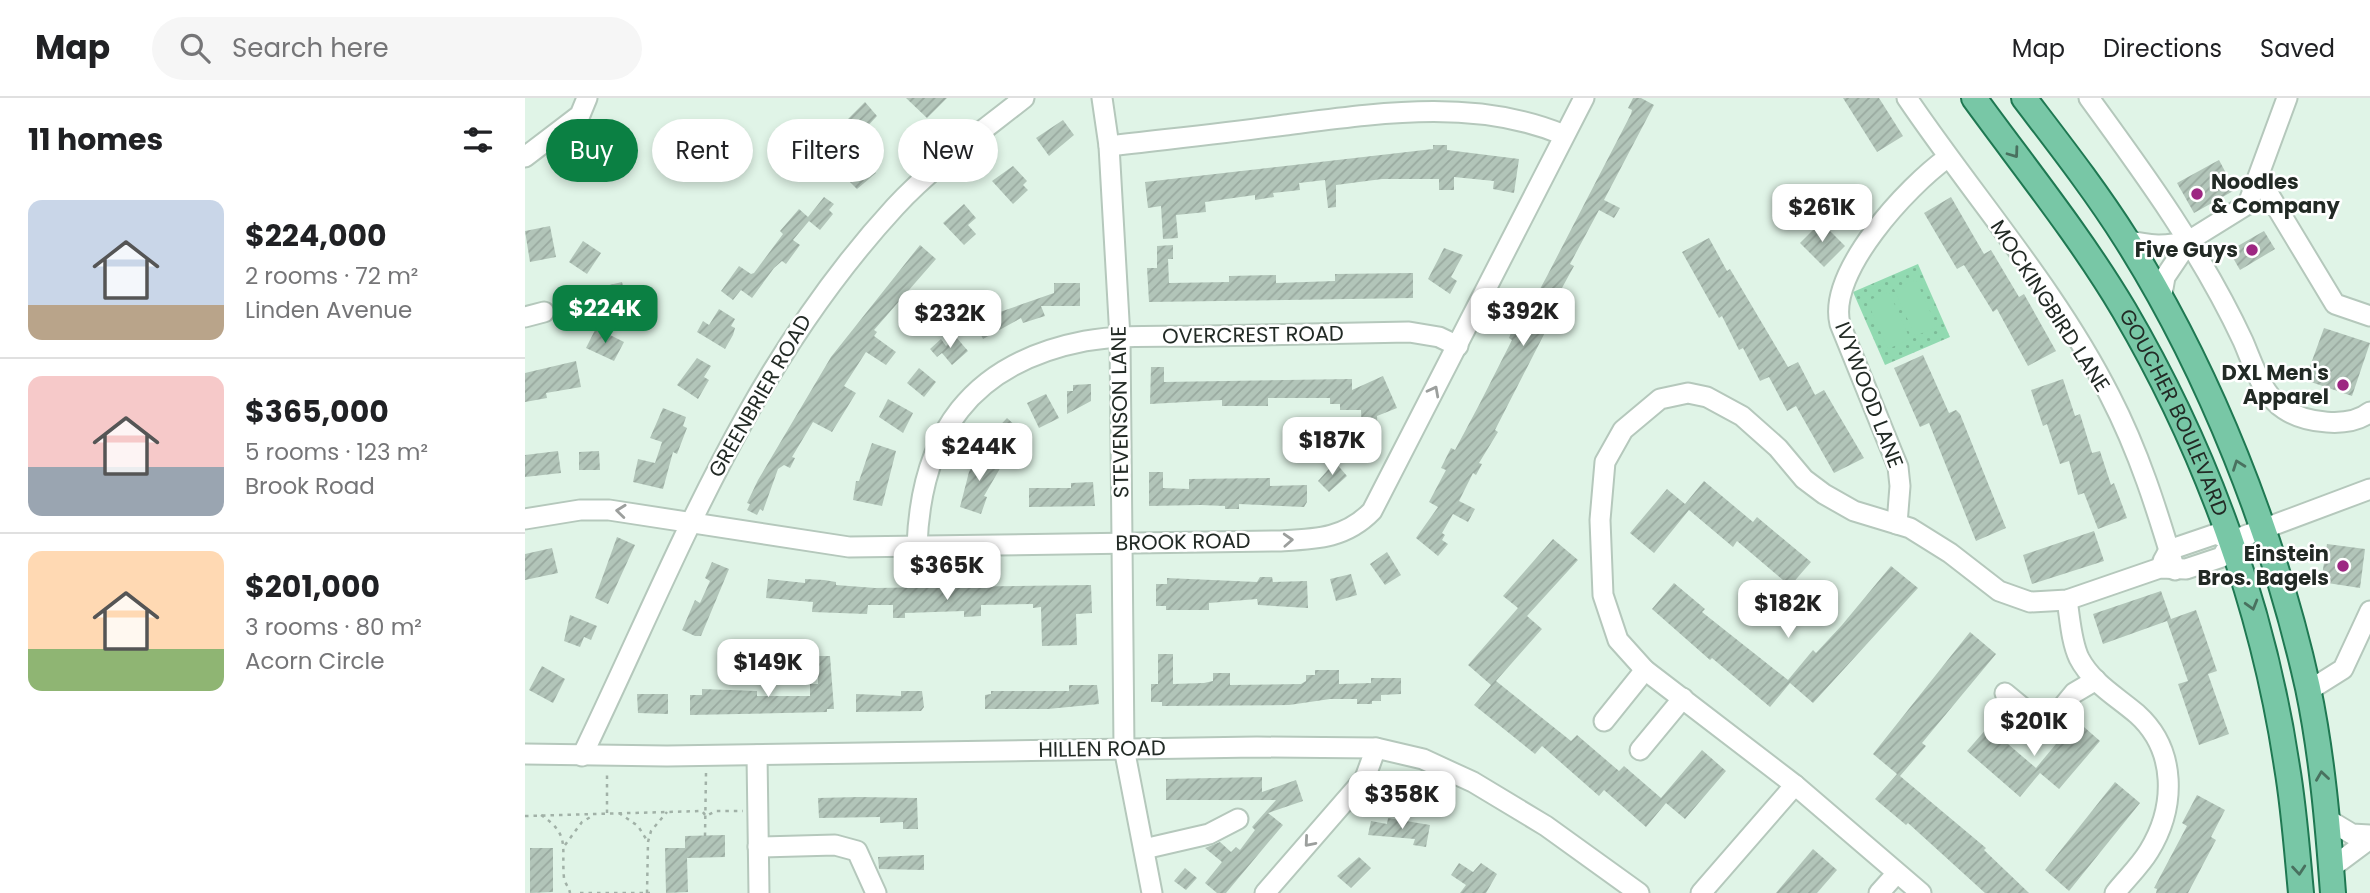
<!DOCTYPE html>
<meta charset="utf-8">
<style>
body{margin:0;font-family:Poppins,sans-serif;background:#f6f6f6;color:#202124;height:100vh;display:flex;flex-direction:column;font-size:26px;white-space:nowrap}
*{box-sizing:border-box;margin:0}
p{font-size:23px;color:#757577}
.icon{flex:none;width:38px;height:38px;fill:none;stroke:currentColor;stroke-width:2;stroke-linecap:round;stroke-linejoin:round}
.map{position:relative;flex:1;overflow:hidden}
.side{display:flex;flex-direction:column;background:#fff;width:525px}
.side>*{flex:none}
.top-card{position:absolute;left:21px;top:21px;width:665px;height:63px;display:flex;gap:14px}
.price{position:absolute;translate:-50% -60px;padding:0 16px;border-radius:14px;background:#fff;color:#222;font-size:23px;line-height:46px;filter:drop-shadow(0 2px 4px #0008)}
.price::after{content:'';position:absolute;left:50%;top:42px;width:21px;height:16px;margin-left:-10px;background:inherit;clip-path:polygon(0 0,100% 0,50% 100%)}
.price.current{background:#0b8043;color:#fff}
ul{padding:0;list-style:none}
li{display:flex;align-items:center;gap:21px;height:175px;padding:0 28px}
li+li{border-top:2px solid #e0e0e0}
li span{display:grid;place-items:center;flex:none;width:196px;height:140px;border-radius:14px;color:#555}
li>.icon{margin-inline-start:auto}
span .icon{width:84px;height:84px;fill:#fffc;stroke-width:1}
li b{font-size:30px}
h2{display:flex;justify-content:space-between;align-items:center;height:84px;padding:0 28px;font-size:30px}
.tag{padding:0 24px;border-radius:32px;background:#fff;box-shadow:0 4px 10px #0003;font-size:24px;line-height:63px}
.tag.current{background:#0b8043;color:#fff}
header{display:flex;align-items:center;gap:42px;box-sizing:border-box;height:98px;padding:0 35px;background:#fff;border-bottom:2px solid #e0e0e0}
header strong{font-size:33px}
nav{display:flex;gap:38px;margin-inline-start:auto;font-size:24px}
.search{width:490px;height:63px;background:#f6f6f6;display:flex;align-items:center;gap:18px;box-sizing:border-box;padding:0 24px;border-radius:38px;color:#757577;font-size:26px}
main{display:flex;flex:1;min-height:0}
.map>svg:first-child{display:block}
</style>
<header>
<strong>Map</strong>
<div class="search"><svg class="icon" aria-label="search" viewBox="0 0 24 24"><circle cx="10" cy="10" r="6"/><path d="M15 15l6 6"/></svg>Search here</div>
<nav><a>Map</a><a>Directions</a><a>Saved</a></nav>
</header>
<main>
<section class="side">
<h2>11 homes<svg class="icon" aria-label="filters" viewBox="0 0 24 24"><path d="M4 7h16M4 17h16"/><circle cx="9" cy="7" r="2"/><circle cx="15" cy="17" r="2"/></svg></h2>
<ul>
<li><span style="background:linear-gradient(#c9d6e8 75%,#b9a48a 0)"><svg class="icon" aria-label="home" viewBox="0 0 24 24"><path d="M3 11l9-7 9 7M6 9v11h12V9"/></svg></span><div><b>$224,000</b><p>2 rooms · 72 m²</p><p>Linden Avenue</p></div></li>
<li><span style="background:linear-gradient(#f6c9c9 65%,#9aa5b1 0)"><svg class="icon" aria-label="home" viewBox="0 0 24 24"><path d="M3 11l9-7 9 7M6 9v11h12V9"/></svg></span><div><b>$365,000</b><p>5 rooms · 123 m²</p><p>Brook Road</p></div></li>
<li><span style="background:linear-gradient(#ffd9b3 70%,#8fb573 0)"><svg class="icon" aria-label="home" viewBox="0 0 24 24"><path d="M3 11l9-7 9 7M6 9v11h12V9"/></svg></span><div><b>$201,000</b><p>3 rooms · 80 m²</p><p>Acorn Circle</p></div></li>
</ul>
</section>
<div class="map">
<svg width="1845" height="795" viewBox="0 0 1845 795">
<defs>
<pattern id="park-dots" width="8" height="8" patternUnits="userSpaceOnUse" patternTransform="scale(1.75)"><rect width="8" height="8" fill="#91dab1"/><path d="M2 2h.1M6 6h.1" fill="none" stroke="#7dbb98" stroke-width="1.8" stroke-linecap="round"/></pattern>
<pattern id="building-hatch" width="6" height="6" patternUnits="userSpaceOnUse" patternTransform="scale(1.75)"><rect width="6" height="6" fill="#b2c5b9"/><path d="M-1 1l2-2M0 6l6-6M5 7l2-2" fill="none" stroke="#99a99f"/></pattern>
</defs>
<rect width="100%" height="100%" fill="#e0f4e7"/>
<path fill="url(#park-dots)" d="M1393,166L1425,239L1360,267L1328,194Z"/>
<g fill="#91dab1">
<path d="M1391,182L1412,229L1390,238L1369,191Z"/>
<path d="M1364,194L1385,241L1363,251L1342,203Z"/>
</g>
<g fill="url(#building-hatch)">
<path d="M381,0H422L402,20Z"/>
<path d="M1108,0H1116L1129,7L1079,102L1095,110L1089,120L1074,112L1045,166L1049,168L1026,210L1031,213L970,332L973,334L954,365L957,366L951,377L948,375L934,403L950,411L943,424L928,416L917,435L920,437L917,442L923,446L913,458L891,440L913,409L904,404L921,372L916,370L926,350L930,352L954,307L987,242L984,240L989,227L994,230L1022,178L1106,16L1107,12L1103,10Z"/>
<path d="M1318,0H1354L1378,38L1352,54Z"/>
<path d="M340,4L352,18L329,43L315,29Z"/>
<path d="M538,22L549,37L524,58L511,40Z"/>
<path d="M908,47H922V52L994,61L989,95L968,91L969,83L929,79V92H914V81H857L811,87V109L803,110L800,82L774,85L775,92L748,95L749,99L730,102V97L680,104L681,114L651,117L653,140L638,141L636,108L623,110L620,84L908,51Z"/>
<path d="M329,52L351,75L332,91L319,78L324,72L317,64Z"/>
<path d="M1694,62L1710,92L1669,115L1652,85Z"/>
<path d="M488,68L502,83L498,87L503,92L488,106L467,83Z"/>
<path d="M299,99L309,106L304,112L308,116L295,132L284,123L268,142L275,147L261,166L257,163L249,170L227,200L216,192L208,202L196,193L214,168L226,176L229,175L258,136L255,133L274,111L283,119Z"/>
<path d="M1426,99L1459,156L1466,152L1494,199L1499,196L1531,253L1503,268L1472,211L1468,214L1439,167L1432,171L1399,115Z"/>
<path d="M439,106L451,120L443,127L451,136L439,147L418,125Z"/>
<path d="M1296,124L1320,148L1299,169L1275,145Z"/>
<path d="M25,128L31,159L5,164L0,133Z"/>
<path d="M1739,133L1750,151L1715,172L1704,153Z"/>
<path d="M1184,140L1202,173L1205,171L1263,269L1273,264L1290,297L1299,292L1339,360L1309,375L1271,308L1262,313L1244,279L1235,283L1218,250L1214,252L1197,218L1194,220L1157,154Z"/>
<path d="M58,143L76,155L62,176L44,164Z"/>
<path d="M395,147L411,161L349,232L352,234L349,238L371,254L361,267L341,254L319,288L331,295L307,334L288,324L267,359L270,360L265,370L259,367L253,371L238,413L235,411L232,417L222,412L225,406L222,405L233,382L306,259Z"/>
<path d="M648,147V161H643L644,185L704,184V178L751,177V185L810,183V176L888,175V200L624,204L622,170H632V148Z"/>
<path d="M919,150L938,157L926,179L932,183L925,196L903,181Z"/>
<path d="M97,184L102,205L78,211L72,190Z"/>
<path d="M529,185H555V208H516L520,218L498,225L496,220L458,241L447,219L468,207L472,215L529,195Z"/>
<path d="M194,211L210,221L206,228L210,230L208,237L200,251L172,234L178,223L184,227Z"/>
<path d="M71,230L99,244L89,263L61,250Z"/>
<path d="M1799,230L1845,245L1827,298L1780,282Z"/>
<path d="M431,239L443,253L427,267L417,255L412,259L405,251L416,241L421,248Z"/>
<path d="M1398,257L1424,315L1431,312L1435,316L1481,430L1451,443L1404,325L1395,329L1369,270Z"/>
<path d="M172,260L186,268L179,279L184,282L173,301L152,287Z"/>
<path d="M51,263L56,289L21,295L22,300L0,304V275Z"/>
<path d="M626,269H639V284L827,281V292L858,278L872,310L852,318L853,341H837L836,312H815V306H805V300H743V308H697V302L625,306Z"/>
<path d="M394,270L411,284L399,299L382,285Z"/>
<path d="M1538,281L1550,318L1555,316L1567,355L1575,353L1586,387L1589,385L1602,420L1573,431L1559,395L1553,397L1544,363L1535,366L1522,326L1518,328L1506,292Z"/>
<path d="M566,286V303L542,316V293H548V287Z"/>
<path d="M521,296L534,320L514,330L502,305Z"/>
<path d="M363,301L388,315L378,335L354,319Z"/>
<path d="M138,310L161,319L158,328L162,330L152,356L148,354L138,391L108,384L113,361L130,365L137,344L125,340Z"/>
<path d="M482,320L504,340L494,350L491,347L482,356L464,339Z"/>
<path d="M347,345L371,353L357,408L328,402L331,383H334Z"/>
<path d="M33,353L36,375L0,379V357Z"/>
<path d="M74,353L75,372H54V354Z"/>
<path d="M454,355L477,367L459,398L462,399L456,416L435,409L444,374Z"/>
<path d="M810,364L822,378L804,394L793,383Z"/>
<path d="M624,374H638V390L664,391V381L745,380V388L782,387V404L779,409L714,406V411H700V408L676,407L624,408Z"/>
<path d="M1179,383L1228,424L1232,419L1286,464L1265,488L1212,443L1208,449L1164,412L1129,455L1105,435L1142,391L1160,406Z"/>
<path d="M568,384L570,408L504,409V390H546V385Z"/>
<path d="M1569,433L1579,463L1507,486L1498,457Z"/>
<path d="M92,439L110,447L83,506L70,500Z"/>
<path d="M1028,441L1053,462L1002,518L1017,531L971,583L1046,643L1052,637L1094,673L1099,668L1136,700L1177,652L1201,673L1160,721L1141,705L1121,729L1079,692L1074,698L1017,648L1010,656L949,607L966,587L943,567L993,510L978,498Z"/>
<path d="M1802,446L1840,451L1835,490L1796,484Z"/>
<path d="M27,450L33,475L0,482V456Z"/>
<path d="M862,454L876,477L860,487L845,466Z"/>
<path d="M187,464L204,471L176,538H170L157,532L170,502L175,505L185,483L180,480Z"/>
<path d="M1366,468L1393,490L1288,605L1265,585L1245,609L1187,560L1185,562L1127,511L1149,485L1180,511L1177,514L1263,582L1288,552L1291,555L1317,527Z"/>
<path d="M826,476L832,497L811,503L805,481Z"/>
<path d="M735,479H747L748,484L782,483L783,510L733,507L732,501L684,505V512H641V508H631V486H642V480L732,484Z"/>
<path d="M243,481L280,485V481L299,482L311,484V487L350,490L566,487L567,515L551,516L552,547L517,548L516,509L508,510V506L456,507V518L439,519V513L380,515V520H368V507H343L342,516L287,514L288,504L241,500Z"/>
<path d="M1636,493L1646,521L1671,512L1692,573L1683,576L1704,636L1674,647L1653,586L1663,583L1642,523L1578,546L1568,516Z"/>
<path d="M45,517L72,528L66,542L59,539L55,549L39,543Z"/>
<path d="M1445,534L1471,556L1397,645L1401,648L1375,678L1461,750L1459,752L1504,795H1460L1383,725L1381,727L1350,701L1372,676L1348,656Z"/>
<path d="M633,556H648V586L679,585L688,583V575H705V587L776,586L781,583V577H790V572H814V586L846,585V580H876V596L856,597V603H847V606H832V601H805L764,607L637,608V604H626V586H633Z"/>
<path d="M293,558H305L309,611H302V614L165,617V597H177V591L232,593V598H285V586H293Z"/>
<path d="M17,568L40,581L28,605L4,592Z"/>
<path d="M544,587H572L574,606L523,611H460V597L466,596V593H544Z"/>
<path d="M376,593H397L399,609L396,613L331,614V596L376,598Z"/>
<path d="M112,596H143V616L113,615Z"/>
<path d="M1551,622L1575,643L1534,691L1515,675L1495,699L1442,653L1463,629L1511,670Z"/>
<path d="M737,679V694L771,682L778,703L743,715L758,727L701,795H692L680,785L697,764L680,750L695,744L706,754L711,749L715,752L730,732L727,729L751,702H641V681Z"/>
<path d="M1590,684L1615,705L1544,793L1520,772Z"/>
<path d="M1672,697L1700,712L1686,739L1691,742L1663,795H1631L1632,791L1629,790L1662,728L1657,725Z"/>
<path d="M334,699L392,700L393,731H378V724L355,725V719L294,720L293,700Z"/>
<path d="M863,720L905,727L901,749L888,747L890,741L843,737L846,723L862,726Z"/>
<path d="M200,737V759L162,760L163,794L141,795L140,750H160V738Z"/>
<path d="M5,750H28V794L5,795Z"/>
<path d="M1288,751L1312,772L1292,795H1251Z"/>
<path d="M399,757V772L354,771L353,759Z"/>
<path d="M834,759L846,770L826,790L812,778Z"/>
<path d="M934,765L948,774L956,765L972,776L961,795H935L941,787L926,777Z"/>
<path d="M660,770L672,780L661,792L649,783Z"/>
</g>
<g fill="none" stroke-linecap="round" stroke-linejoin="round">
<defs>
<g id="minor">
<path d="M577,0L584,48L595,240L599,650L627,795"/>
<path d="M1382,0C1449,99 1531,191 1585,298C1614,354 1632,412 1650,472"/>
<path d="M1564,0C1621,78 1677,155 1718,243C1728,266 1737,297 1759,311C1780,325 1824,331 1845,314"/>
<path d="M584,48C643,41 702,35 760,27C854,15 951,0 1039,37"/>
<path d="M0,59L55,17L62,0"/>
<path d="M1734,80L1810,206L1845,218"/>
<path d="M1601,142C1625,148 1641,149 1665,142L1640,179L1636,202"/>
<path d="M1665,142L1723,106L1762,0"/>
<path d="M0,219L19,214"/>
<path d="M0,421L55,412H84L324,449L753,443C790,441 820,441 847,413L1059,0"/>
<path d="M1372,426L1375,388L1373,369L1315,226C1302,174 1383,88 1422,60"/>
<path d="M1706,443L1845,391"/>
<path d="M392,448C396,336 446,265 560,243C599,236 642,239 682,238C749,237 817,235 884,234L914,239L933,248"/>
<path d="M1638,463L1644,452L1691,436L1706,443"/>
<path d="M1542,502C1545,520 1546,543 1554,560C1567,585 1591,598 1612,616C1652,652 1651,709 1624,753C1615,768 1601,781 1590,795"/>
<path d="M1783,593L1818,571L1845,513"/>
<path d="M1480,595L1521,629L1549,595L1571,582"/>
<path d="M1079,623L1120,572"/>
<path d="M1115,652L1158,600"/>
<path d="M0,656L142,658L732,649L851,650L898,661L948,684L1021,728L1114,795"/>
<path d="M232,657L234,795"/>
<path d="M57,658C151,463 220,272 370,109C408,68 455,35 499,0"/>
<path d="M1802,721L1827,736L1845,737"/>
<path d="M233,749L310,747L332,753L351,795"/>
<path d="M619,751L684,736L713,721"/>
<path d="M1806,770L1845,741"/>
<path d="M740,795L840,680L851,650"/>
<path d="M1176,795L1270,687"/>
<path d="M1354,795L1372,775"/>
<path d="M1396,795L1270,687L1120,572L1093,542L1078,497L1075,422L1080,364L1098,332L1135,301L1163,295L1182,299L1217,318L1253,350L1279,381L1299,396L1329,413L1385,430L1425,455L1474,493L1505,504L1542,502L1635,470L1661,471L1697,459L1706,443"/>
</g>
<g id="major">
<path id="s1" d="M1449,0C1500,70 1555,138 1599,212C1681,352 1738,508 1762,669C1769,710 1772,753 1776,795"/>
<path d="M1499,0C1534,46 1570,92 1601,141C1685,274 1749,437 1783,590C1797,657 1803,727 1808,795"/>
</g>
</defs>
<use href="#minor" stroke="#b5c8bc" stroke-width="23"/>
<use href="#major" stroke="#1f7852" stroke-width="28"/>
<g stroke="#a1b1a7" stroke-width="2.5" stroke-dasharray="3.5 5" stroke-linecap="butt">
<path d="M82,715V673"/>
<path d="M94,715L113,728L123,744"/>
<path d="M16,717C46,737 36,749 39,780C40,786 44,789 45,795"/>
<path d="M0,718L177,713L181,718L191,713H218"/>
<path d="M180,738L181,675"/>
<path d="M40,747L57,724L69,717"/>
<path d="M55,795H125"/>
<path d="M122,795L123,744L126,733L142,714"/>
</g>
<use href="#minor" stroke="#fff" stroke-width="19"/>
<use href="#major" stroke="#78c7a6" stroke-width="24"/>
</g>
<defs><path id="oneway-chevron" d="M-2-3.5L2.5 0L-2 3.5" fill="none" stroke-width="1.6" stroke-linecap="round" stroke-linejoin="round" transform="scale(1.75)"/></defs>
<g stroke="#49715f">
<use href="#oneway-chevron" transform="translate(1489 55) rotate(54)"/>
<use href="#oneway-chevron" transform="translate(1713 367) rotate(-110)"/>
<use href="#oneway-chevron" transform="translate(1727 507) rotate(74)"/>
<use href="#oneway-chevron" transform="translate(1797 678) rotate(-98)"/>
<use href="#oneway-chevron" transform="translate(1774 772) rotate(85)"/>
</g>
<g stroke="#9c9f9d">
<use href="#oneway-chevron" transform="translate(909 293) rotate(-62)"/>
<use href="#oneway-chevron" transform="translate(96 413) rotate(-174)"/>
<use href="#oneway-chevron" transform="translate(763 442) rotate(-3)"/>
<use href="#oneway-chevron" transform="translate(784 744) rotate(131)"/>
</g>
<g fill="#9d2782" stroke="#fff" stroke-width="2.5">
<circle cx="1672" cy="96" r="7"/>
<circle cx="1727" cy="152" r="7"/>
<circle cx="1818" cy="287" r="7"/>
<circle cx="1818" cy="468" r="7"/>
</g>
<g text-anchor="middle" stroke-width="5" stroke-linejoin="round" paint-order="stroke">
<g font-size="21" font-weight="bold" fill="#222a25" stroke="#fff" text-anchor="end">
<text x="1686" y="91" text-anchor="start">Noodles<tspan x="1686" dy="24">&amp; Company</tspan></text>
<text x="1713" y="159">Five Guys</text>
<text x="1804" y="282">DXL Men's<tspan x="1804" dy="24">Apparel</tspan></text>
<text x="1804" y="463">Einstein<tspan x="1804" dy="24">Bros. Bagels</tspan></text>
</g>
<g font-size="21" fill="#222a25" stroke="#fff">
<text transform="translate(1525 208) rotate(57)" y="7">MOCKINGBIRD LANE</text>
<text transform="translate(728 237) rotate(-1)" y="7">OVERCREST ROAD</text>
<text transform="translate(1344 297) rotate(69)" y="7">IVYWOOD LANE</text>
<text transform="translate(235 298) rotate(-60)" y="7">GREENBRIER ROAD</text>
<text transform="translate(595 314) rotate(-91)" y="7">STEVENSON LANE</text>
<text dy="7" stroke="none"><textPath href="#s1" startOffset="374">GOUCHER BOULEVARD</textPath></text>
<text transform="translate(658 444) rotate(-1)" y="7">BROOK ROAD</text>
<text transform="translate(577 651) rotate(-1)" y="7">HILLEN ROAD</text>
</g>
</g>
</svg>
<b class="price" style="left:1297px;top:146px">$261K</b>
<b class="price current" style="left:80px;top:247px">$224K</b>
<b class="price" style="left:998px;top:250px">$392K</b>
<b class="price" style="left:425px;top:252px">$232K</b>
<b class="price" style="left:807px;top:379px">$187K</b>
<b class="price" style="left:454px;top:385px">$244K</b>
<b class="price" style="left:422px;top:504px">$365K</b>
<b class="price" style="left:1263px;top:542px">$182K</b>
<b class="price" style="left:243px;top:601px">$149K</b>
<b class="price" style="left:1509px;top:660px">$201K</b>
<b class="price" style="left:877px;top:733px">$358K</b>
<div class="top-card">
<a class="tag current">Buy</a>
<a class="tag">Rent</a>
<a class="tag">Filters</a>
<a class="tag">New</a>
</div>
</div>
</main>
